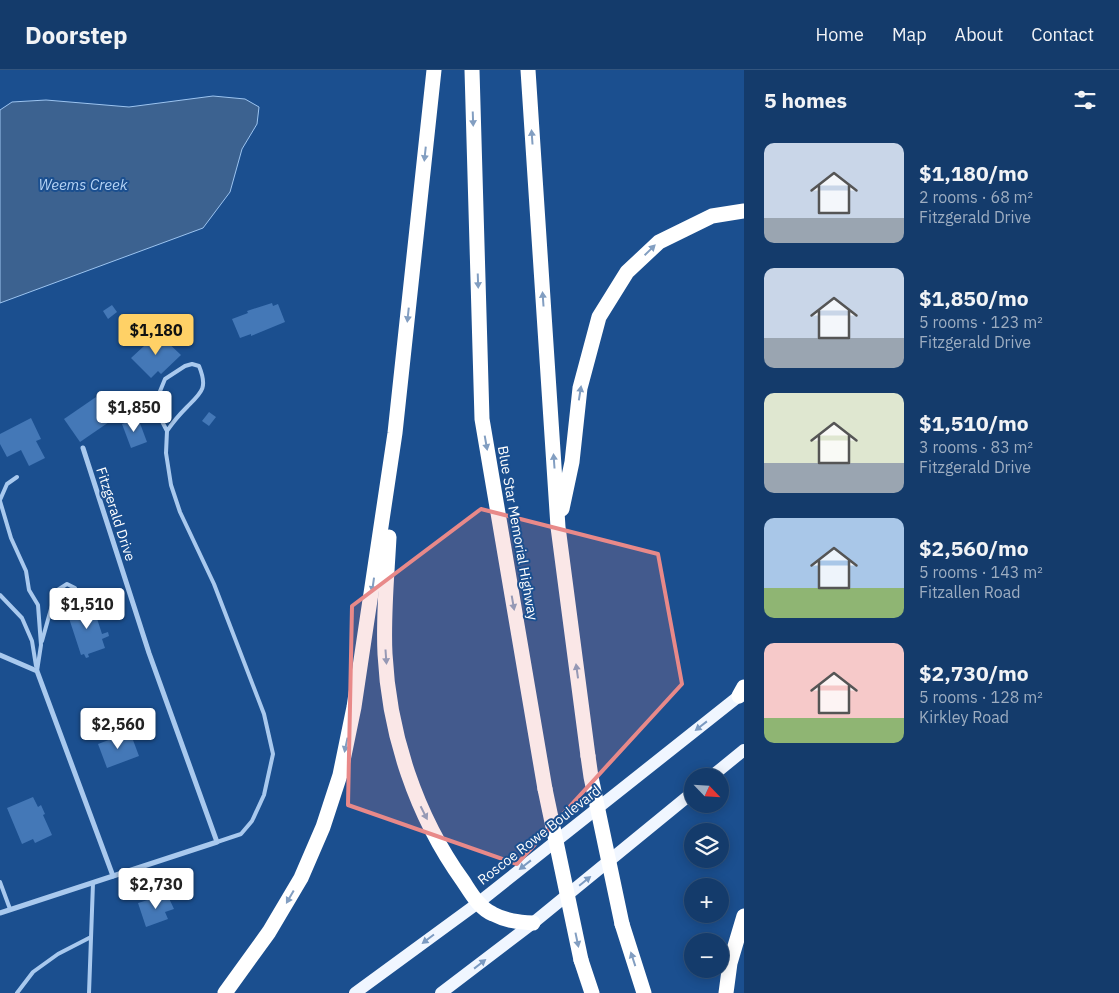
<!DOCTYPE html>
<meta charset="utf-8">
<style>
body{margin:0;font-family:"IBM Plex Sans",sans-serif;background:#1d4271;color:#f1f3f6;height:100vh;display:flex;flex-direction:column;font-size:19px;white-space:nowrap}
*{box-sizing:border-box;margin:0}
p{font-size:16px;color:#9dadc1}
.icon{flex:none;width:28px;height:28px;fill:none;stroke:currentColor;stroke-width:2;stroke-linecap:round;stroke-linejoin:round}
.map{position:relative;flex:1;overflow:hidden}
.drawer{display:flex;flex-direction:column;background:#143b6b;width:375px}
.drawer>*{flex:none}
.needle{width:32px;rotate:115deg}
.buttons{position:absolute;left:684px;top:698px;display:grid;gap:10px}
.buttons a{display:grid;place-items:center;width:45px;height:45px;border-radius:50%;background:#143b6b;box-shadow:0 2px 12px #0003,0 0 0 1px #33557e;font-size:25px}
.price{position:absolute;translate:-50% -42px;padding:0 11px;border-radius:5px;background:#fff;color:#222;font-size:16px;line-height:32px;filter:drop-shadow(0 1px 2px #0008)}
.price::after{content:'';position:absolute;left:50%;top:30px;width:15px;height:11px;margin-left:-8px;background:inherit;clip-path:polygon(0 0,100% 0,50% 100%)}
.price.selected{background:#ffd166;color:#111}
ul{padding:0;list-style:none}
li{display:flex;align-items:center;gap:15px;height:125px;padding:0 20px}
li span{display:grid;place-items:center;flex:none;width:140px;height:100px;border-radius:10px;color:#555}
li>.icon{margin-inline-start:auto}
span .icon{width:60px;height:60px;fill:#fffc;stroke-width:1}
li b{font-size:21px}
h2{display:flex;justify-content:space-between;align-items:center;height:60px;padding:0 20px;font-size:21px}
header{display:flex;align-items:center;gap:30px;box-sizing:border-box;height:70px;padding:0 25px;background:#143b6b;border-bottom:1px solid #33557e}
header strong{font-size:24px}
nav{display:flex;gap:28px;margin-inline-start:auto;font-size:18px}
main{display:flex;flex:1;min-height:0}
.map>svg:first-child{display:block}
</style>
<header>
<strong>Doorstep</strong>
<nav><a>Home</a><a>Map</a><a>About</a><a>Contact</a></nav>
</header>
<main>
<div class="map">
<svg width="744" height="923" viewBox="0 0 744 923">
<rect width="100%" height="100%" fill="#1b4f8f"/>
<path fill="#3c6290" stroke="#9cc4f0" d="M213,26L245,29L259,37L257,54L242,79L230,122L203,158L0,233V40L12,32L46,30L129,37Z"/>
<g fill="#4478b7">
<path d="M272,233L273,236L278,234L285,252L251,266V264L240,268L232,249L248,243L247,241Z"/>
<path d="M112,235L117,242L108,249L103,241Z"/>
<path d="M157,264L162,270L164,269L181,285L161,304L158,301L151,308L131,288Z"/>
<path d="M96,327L112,350L80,372L64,349Z"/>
<path d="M209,342L216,347L209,356L202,351Z"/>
<path d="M31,348L41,369L36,371L45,388L29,396L21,380L7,387L0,374V364Z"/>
<path d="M138,348L147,372L131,378L122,354Z"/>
<path d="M92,533L102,564L108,562L109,566L102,569L105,578L88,584L89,587L86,588L84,584L81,585L67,542Z"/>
<path d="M130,662L139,686L107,698L98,674Z"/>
<path d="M33,727L38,737L41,735L45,744L43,745L52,765L35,773L33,769L22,774L7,738Z"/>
<path d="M167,824L174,839L165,842L168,849L146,857L138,833Z"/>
</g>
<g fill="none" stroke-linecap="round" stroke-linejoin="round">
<g stroke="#a9c9ee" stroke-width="4">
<path d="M167,361C173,352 180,344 187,337C202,322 208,318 199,296L192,294L185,296L165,309L154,336L167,361L166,383L171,415L180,442L214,514L264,644L273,684L264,725L252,751L241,764L217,772"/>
<path d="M0,430L7,414L17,407"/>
<path d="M0,431L11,468L26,501L29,520L38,535L41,575L37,601"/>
<path d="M0,525L22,548L32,571L36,596"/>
<path d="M42,571L56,521L67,514L75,518L79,532"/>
<path d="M0,812L10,839"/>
<path d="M17,923L33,902L58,884L91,867"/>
<path d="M89,923L93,813"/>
</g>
<g stroke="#a9c9ee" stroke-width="5">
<path d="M0,585L37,601L113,806"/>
<path d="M0,843L217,772L149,583L83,378"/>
</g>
<g stroke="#f0f6ff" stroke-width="12">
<path d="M712,706L744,680"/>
<path d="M355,923L478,833L739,626"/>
<path d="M441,923L533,853L692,723"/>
</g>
<g stroke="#fff" stroke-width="15">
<path d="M472,0L482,349L545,719"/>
<path d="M528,0L558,457L588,686"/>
<path d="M562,439L572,392L580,318L599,247L627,202L659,172L712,146L744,141"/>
<path d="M389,467C387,506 383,546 385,584C389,664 416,746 463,811C471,823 479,838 493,844C506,851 519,852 533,853"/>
<path d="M739,626L744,617"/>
<path d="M622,854L644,923"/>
<path d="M581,890L592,923"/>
<path d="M225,923L269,862L301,808L323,757L340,705L354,637L395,363L434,0"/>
<path d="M726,923L730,893L744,846"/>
</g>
<g stroke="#fff" stroke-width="15">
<path d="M588,686L591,707L622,854"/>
<path d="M545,719L581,890"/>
</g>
</g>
<defs><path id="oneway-solid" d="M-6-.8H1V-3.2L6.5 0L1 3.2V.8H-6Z" transform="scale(1.25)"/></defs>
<g fill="#829ec1">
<use href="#oneway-solid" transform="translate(473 49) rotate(88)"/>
<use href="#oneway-solid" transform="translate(532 67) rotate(-94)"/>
<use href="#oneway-solid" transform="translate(425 84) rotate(96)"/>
<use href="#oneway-solid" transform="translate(650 180) rotate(-44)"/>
<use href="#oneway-solid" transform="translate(478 211) rotate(88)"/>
<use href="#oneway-solid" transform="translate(543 229) rotate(-94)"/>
<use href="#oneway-solid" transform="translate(408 245) rotate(96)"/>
<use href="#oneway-solid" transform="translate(580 323) rotate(-81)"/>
<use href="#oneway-solid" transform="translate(486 373) rotate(80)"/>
<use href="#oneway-solid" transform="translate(554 391) rotate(-94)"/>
<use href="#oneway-solid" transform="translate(373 515) rotate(98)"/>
<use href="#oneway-solid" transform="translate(513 533) rotate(80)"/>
<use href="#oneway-solid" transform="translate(386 587) rotate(86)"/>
<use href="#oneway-solid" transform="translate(577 601) rotate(-98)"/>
<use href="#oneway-solid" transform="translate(346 675) rotate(102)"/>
<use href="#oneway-solid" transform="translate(424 743) rotate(63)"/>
<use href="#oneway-solid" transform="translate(290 827) rotate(120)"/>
<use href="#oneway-solid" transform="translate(577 870) rotate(78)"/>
<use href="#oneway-solid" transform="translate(633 889) rotate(-108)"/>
</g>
<g fill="#7b9ac1">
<use href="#oneway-solid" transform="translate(701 656) rotate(142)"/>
<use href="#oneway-solid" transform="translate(525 795) rotate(142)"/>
<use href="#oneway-solid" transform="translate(585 811) rotate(-39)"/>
<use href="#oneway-solid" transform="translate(428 869) rotate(143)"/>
<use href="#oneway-solid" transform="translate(480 894) rotate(-38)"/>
</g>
<path fill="#e88989" fill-opacity="0.2" stroke="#e88989" stroke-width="4" stroke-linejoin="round" d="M481,439L658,484L682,614L517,794L348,735L352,536Z"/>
<g text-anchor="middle" stroke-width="4" stroke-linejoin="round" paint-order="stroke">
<g font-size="14" fill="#fff" stroke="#1b4f8f">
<text transform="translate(116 444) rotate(72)" y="5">Fitzgerald Drive</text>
<text transform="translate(518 463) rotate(80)" y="5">Blue Star Memorial Highway</text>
<text transform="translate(539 765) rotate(-38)" y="5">Roscoe Rowe Boulevard</text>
</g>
<g font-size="15" font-style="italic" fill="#b5d3f5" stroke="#1b4f8f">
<text x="83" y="120">Weems Creek</text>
</g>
</g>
</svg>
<div class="buttons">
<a><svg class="needle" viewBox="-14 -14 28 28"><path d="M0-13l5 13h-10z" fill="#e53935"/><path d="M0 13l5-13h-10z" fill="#9dadc1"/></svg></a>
<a><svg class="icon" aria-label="layers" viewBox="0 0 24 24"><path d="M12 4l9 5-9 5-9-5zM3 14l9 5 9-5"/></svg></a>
<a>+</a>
<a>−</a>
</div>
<b class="price selected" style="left:156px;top:286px">$1,180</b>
<b class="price" style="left:134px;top:363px">$1,850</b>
<b class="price" style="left:87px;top:560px">$1,510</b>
<b class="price" style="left:118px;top:680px">$2,560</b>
<b class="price" style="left:156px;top:840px">$2,730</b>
</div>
<section class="drawer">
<h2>5 homes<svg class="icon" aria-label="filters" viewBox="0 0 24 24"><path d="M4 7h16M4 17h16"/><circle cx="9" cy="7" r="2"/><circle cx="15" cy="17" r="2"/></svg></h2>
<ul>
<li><span style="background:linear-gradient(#c9d6e8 75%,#9aa5b1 0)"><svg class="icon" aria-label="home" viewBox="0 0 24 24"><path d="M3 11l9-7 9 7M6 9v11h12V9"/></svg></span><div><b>$1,180/mo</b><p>2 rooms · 68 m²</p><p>Fitzgerald Drive</p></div></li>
<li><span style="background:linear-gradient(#c9d6e8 70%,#9aa5b1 0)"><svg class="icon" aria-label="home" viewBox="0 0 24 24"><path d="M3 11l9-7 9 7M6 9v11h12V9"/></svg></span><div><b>$1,850/mo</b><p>5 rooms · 123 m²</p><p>Fitzgerald Drive</p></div></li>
<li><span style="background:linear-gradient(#dfe7d0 70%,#9aa5b1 0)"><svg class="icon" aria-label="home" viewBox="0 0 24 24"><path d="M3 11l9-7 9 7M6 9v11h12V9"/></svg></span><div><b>$1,510/mo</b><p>3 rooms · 83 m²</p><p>Fitzgerald Drive</p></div></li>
<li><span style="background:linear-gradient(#a9c7e8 70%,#8fb573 0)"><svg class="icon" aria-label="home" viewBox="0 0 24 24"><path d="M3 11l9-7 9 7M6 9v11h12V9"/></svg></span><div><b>$2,560/mo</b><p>5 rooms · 143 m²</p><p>Fitzallen Road</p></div></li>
<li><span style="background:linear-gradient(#f6c9c9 75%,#8fb573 0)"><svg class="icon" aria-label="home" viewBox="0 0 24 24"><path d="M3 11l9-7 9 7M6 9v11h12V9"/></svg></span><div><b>$2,730/mo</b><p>5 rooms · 128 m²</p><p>Kirkley Road</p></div></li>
</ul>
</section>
</main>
